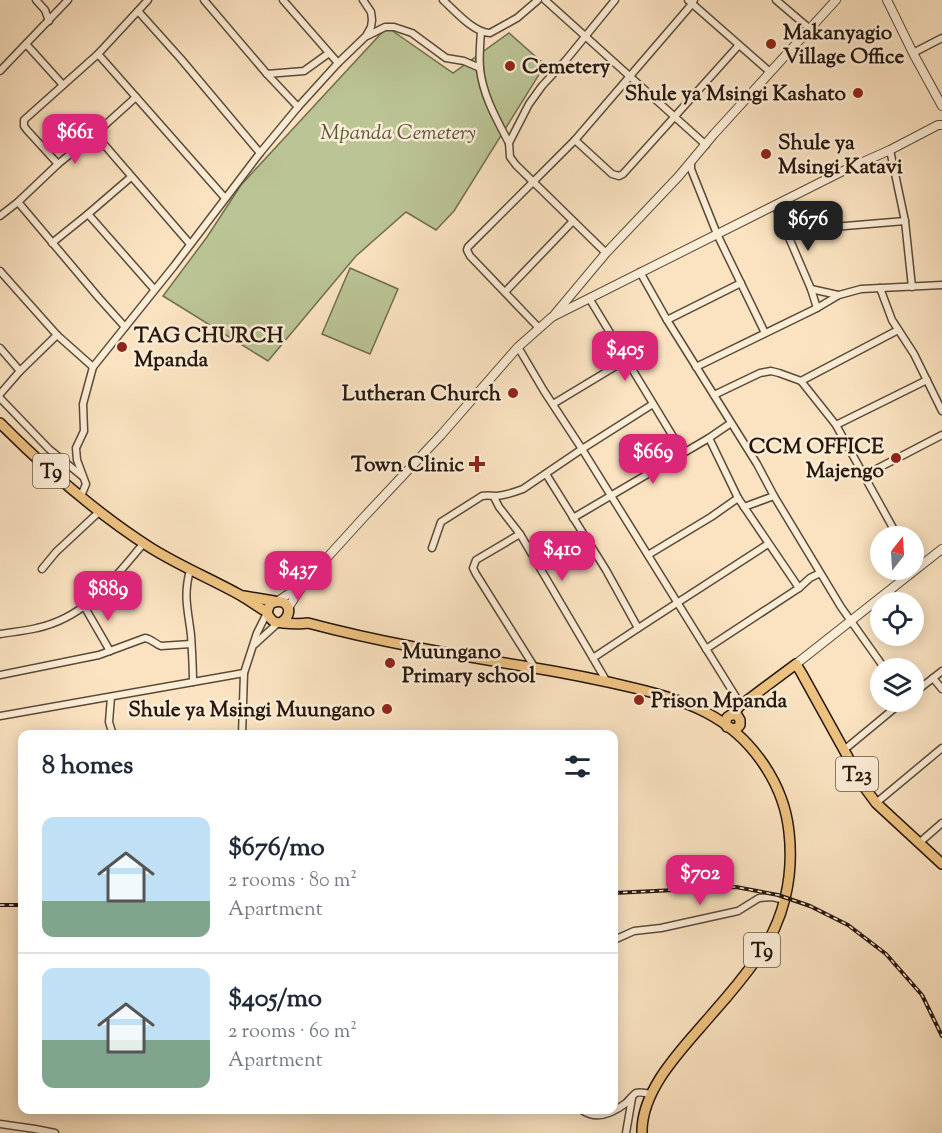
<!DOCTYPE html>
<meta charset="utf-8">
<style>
body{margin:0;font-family:"Sorts Mill Goudy",serif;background:#f2f2f3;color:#1f2937;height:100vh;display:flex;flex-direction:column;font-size:22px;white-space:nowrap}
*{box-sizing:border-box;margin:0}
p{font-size:20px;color:#747a83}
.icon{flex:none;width:33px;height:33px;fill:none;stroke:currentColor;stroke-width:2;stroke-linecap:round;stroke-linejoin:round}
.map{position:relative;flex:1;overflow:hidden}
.panel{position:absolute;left:18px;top:730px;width:600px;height:384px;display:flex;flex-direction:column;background:#fff;border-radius:12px;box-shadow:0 3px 15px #0003}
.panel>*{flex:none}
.needle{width:39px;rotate:17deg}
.fabs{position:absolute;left:870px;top:526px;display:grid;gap:12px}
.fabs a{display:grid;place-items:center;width:54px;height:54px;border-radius:50%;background:#fff;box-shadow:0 3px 15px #0003;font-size:30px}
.price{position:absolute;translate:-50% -51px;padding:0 14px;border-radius:12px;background:#db2777;color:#fff;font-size:20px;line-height:39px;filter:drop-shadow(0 2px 3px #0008)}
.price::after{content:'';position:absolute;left:50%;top:36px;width:18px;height:14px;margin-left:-9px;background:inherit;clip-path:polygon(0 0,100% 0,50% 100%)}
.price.selected{background:#222;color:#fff}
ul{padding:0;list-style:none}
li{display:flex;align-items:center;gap:18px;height:150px;padding:0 24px}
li+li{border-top:2px solid #e0e1e3}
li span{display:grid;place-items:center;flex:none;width:168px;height:120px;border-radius:12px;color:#555}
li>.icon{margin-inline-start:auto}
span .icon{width:72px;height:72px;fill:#fffc;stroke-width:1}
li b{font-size:26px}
h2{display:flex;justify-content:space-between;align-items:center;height:72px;padding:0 24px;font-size:26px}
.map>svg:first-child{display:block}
</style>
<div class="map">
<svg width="942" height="1133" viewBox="0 0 942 1133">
<rect width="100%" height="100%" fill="#fbe3c1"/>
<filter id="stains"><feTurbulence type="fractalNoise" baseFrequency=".00333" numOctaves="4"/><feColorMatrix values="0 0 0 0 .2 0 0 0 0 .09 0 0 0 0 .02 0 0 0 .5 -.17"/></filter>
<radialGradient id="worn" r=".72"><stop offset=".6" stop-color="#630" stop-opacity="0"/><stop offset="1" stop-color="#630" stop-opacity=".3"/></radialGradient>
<g fill="#bbc495" stroke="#706e50" stroke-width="1.5">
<path d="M387,27L453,73L509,33L545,65L454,211L436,230L406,212L356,256L268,361L163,296L207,237L241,185Z"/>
<path d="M350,268L398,289L370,354L322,334Z"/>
</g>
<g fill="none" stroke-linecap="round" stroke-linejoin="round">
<defs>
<g id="minor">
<path d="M36,0L45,10L49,21"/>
<path d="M204,0L267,74L298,107"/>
<path d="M283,0L338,63"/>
<path d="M443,0C455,11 474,33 490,33L517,18L538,0"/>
<path d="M545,0L706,145"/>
<path d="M688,0L770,72"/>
<path d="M776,0L810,29"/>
<path d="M138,11L181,59L260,153"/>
<path d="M481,32C480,44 479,57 480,69C483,96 497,120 509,143"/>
<path d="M367,36L385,27H394L412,33L446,58L464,61L480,68"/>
<path d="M26,44L63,85"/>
<path d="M913,53L942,38"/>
<path d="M98,54L225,198"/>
<path d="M0,71L68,0"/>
<path d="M267,74L304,71L329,53"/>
<path d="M95,134L190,244"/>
<path d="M575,140L612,174L619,176L623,174L739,45"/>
<path d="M890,150L905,221L912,287"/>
<path d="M58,164L27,130L24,126V120L98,54L148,0"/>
<path d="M691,164V169L717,234L765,333"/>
<path d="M18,202L99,298L125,327"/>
<path d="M775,205L811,289L817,308"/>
<path d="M88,214L154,289"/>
<path d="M0,216L18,202L58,164L95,134L136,97"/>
<path d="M785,231L905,221"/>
<path d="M52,243L88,214L131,177"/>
<path d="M606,253L516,165L510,157L509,143L529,104L542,86L566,60L615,0"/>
<path d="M0,271L57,335L93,367"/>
<path d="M640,272L667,320L757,464L774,496L841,607L885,669"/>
<path d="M880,288L892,320L914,354L942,411"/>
<path d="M811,289L838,295"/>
<path d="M505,292L573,221"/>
<path d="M589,298L683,453"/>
<path d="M667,320L741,283"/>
<path d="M539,328L470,256L467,250L468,247L575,140L692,4L694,0"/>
<path d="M518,347L544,391L582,449L741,705"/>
<path d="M0,348L20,371"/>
<path d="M696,367L817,308L839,295L861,289L942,285"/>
<path d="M801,381L898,330"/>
<path d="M0,394L20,371L57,335"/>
<path d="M714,395L760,373L771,371L779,373L801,381L836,425L898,537"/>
<path d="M0,398L49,449L82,476"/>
<path d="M553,404L626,360"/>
<path d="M836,425L927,380"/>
<path d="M709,438L738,498L799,588"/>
<path d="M546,474L606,570L638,628"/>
<path d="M865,475L942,435"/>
<path d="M81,496L86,484L77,460L76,448L84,431L83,404L93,367L174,266L260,153L298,107L338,63L366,36L371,27L372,20L371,12L363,0"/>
<path d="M494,497L499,507L520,534L607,682"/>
<path d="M744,507L774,496"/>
<path d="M573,518L709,438L731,423"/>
<path d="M520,534L476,560L473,568L476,574L535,668"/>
<path d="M432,548L441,522L482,496C487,495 492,496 497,496C506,495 515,492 523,489L582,449L653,404"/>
<path d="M648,555L711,517L738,498"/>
<path d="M42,569L56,552L100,511"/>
<path d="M190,570C183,597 188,609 191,635C192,651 193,667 193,682"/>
<path d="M84,606L110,651"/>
<path d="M0,634C12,632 25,631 37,628C87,617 113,579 144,543"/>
<path d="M255,644L278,623"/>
<path d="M706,649L799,588L810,578L820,573"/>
<path d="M593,658C651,619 710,582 768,544"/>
<path d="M0,675L99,655L145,638C152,639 155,644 161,646L191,644"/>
<path d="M933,678L942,689"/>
<path d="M914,693L942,671"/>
<path d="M111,697L109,722L113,735"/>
<path d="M0,716L244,673"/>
<path d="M242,735L244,673L257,633L267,613"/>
<path d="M844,750L902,702"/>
<path d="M876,803L942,748"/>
<path d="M919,843L942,823"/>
<path d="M614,940L634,931L661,928L738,911L759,898L772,897L785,900"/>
<path d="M582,1110C597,1121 613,1113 626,1103C629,1100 633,1095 636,1093C641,1091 647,1094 651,1094"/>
<path d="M0,1124L35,1129L55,1133"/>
<path d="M626,1133L632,1098"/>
</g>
<g id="tertiary">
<path d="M887,0L913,53L942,106"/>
<path d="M555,314L606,253L678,177L714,134L836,0"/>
<path d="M278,601L302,585"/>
<path d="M288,608L304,583L364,517L441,435L518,347L552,317L845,170L890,150L938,125H942"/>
<path d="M796,664L942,549"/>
</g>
<path id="primary" d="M731,715L741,705L796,664L802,674L865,788L876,803L942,864"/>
<g id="trunk">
<path d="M0,423C46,469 96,513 151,548C180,566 211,579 240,595C249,600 258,607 267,612C269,617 269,618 273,621C277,624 302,624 308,623C379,642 451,654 523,666C560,672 597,679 634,688C660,694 684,701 707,713C751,736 784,783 789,832C794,877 784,921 758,957C744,977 728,996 712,1014C685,1046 641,1088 642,1133"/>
<path d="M244,596L274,601"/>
<path d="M267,612L270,604C286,595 296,612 282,622"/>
<path d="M727,727C725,721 726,717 731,715H737L740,720V725L736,729L730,728"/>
</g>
</defs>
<use href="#minor" stroke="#5b4a39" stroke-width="9"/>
<use href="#tertiary" stroke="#5b4a39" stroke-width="10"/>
<use href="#primary" stroke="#26170c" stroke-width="12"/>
<use href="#trunk" stroke="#26170c" stroke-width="12"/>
<use href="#minor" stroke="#fcedd7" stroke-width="6"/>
<use href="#tertiary" stroke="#fcedd7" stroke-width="8"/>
<use href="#primary" stroke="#eec280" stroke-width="9"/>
<use href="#trunk" stroke="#eec280" stroke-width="9"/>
<defs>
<g id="rail">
<path d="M614,893L736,887L778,895L810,906L848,925L886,954L922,995L942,1036"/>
<path d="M0,905H22"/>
</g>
</defs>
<use href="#rail" stroke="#26170c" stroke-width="4"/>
<use href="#rail" stroke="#fcedd7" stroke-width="1.5" stroke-dasharray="4.5" stroke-linecap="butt"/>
</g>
<g fill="#8f2418" stroke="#fcedd7" stroke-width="2">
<circle cx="771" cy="44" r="6"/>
<circle cx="510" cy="66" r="6"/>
<circle cx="858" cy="93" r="6"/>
<circle cx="766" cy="154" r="6"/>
<circle cx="122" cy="347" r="6"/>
<circle cx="513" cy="393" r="6"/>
<circle cx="896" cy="458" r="6"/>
<path d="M474 455h6v6h6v6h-6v6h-6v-6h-6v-6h6z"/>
<circle cx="390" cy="663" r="6"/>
<circle cx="639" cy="700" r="6"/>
<circle cx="387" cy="709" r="6"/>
</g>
<g text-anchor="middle" stroke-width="5" stroke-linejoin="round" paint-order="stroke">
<g fill="#fcedd7" stroke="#665749" stroke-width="1.5">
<rect x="33" y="454" width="36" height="34" rx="4.5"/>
<rect x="836" y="757" width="42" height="34" rx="4.5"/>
<rect x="744" y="933" width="36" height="34" rx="4.5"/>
</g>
<g font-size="20" font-weight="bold" fill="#26170c">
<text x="51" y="478">T9</text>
<text x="857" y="781">T23</text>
<text x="762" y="957">T9</text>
</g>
<g font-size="21" font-weight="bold" fill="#26170c" stroke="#fcedd7" text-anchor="start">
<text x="783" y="39">Makanyagio<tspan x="783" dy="24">Village Office</tspan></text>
<text x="522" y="73">Cemetery</text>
<text x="846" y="100" text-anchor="end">Shule ya Msingi Kashato</text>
<text x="778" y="149">Shule ya<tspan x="778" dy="24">Msingi Katavi</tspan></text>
<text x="134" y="342">TAG CHURCH<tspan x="134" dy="24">Mpanda</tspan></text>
<text x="501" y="400" text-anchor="end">Lutheran Church</text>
<text x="884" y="453" text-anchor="end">CCM OFFICE<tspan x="884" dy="24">Majengo</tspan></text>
<text x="464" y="471" text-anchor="end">Town Clinic</text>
<text x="402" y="658">Muungano<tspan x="402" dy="24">Primary school</tspan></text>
<text x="651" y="707">Prison Mpanda</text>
<text x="375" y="716" text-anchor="end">Shule ya Msingi Muungano</text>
</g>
<g font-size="21" font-style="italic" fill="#5a543c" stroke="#fcedd7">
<text x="398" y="139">Mpanda Cemetery</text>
</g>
</g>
<rect width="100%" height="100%" filter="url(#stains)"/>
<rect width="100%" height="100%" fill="url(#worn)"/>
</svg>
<div class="fabs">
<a><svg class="needle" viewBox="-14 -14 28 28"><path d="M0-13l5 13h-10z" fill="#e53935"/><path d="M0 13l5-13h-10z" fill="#747a83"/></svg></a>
<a><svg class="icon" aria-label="locate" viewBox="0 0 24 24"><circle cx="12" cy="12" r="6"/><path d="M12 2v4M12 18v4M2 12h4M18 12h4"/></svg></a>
<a><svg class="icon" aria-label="layers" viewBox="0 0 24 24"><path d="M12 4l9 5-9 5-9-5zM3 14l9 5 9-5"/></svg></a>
</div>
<b class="price" style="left:75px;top:165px">$661</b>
<b class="price selected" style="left:808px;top:252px">$676</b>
<b class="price" style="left:625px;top:382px">$405</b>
<b class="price" style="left:653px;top:485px">$669</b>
<b class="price" style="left:562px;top:582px">$410</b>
<b class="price" style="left:298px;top:602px">$437</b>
<b class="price" style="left:108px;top:622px">$889</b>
<b class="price" style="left:700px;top:906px">$702</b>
<section class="panel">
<h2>8 homes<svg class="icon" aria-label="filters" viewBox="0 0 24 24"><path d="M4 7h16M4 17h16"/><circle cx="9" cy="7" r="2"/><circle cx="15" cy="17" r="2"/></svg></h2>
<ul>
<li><span style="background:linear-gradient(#bfe0f5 70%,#7fa58c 0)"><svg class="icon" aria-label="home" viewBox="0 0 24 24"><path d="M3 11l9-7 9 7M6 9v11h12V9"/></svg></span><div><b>$676/mo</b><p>2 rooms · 80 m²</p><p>Apartment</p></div></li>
<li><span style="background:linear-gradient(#bfe0f5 60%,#7fa58c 0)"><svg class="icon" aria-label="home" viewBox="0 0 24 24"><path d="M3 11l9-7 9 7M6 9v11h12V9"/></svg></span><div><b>$405/mo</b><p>2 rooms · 60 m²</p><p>Apartment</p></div></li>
</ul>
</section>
</div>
